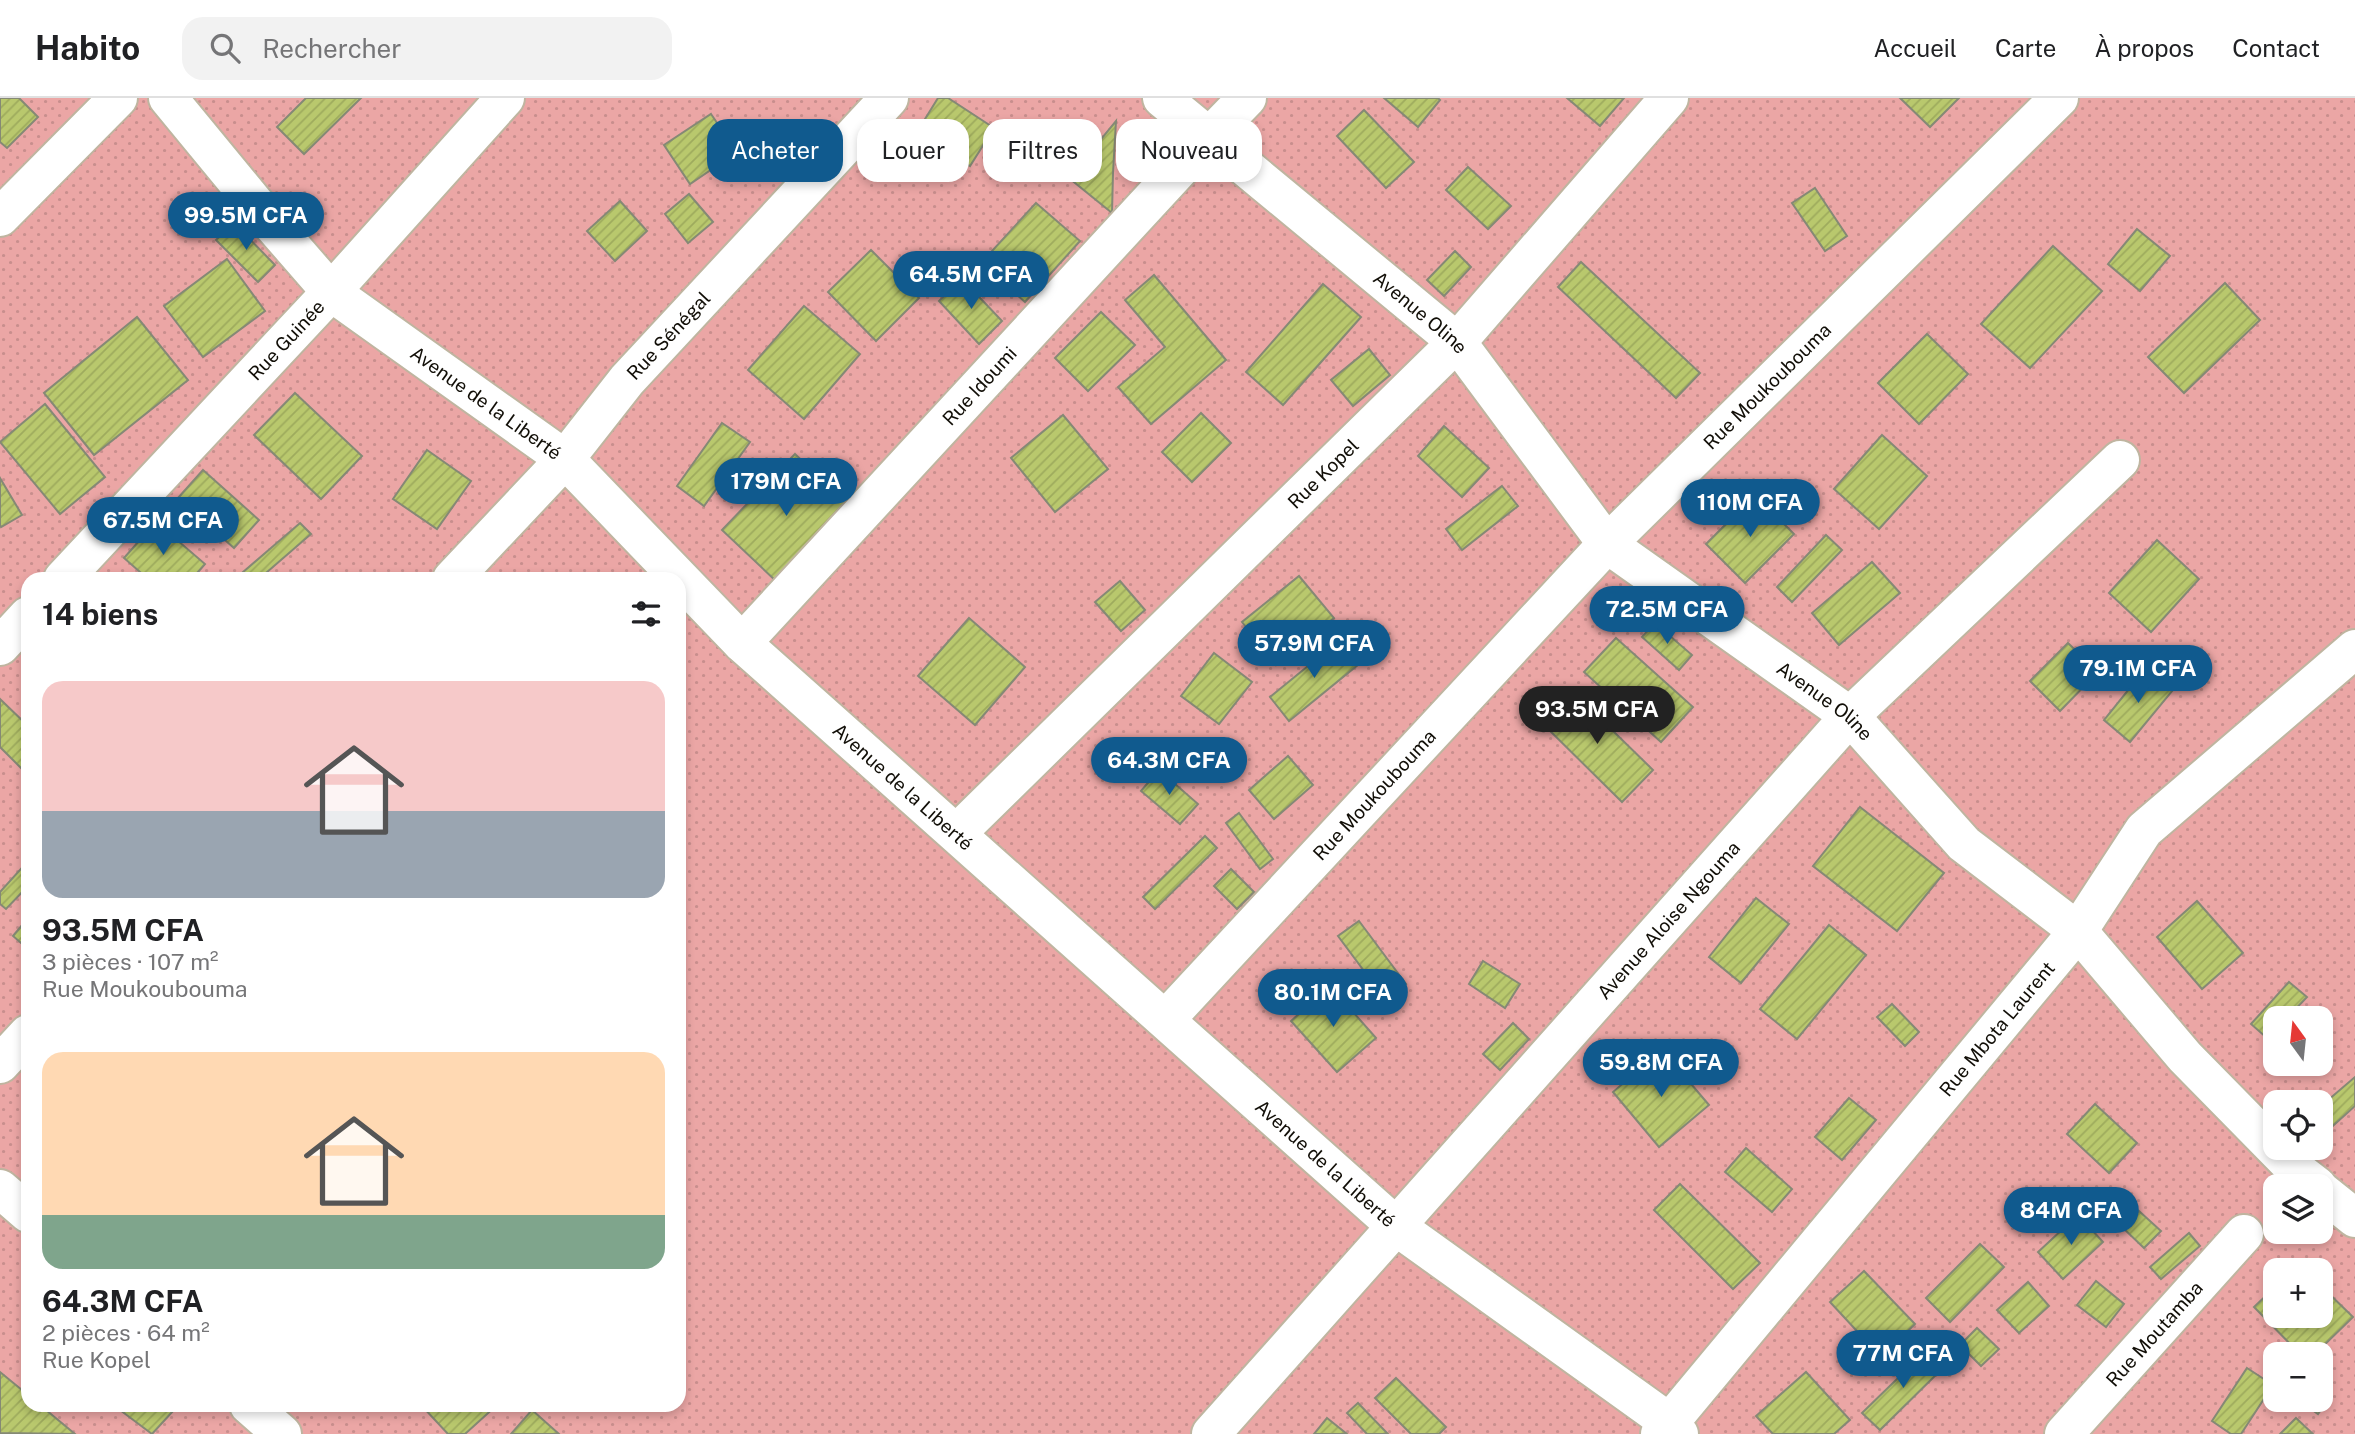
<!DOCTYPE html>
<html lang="fr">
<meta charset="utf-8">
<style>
body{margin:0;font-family:"Public Sans",sans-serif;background:#f2f2f2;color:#202124;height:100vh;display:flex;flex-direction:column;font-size:26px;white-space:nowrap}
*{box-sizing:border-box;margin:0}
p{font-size:23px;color:#757577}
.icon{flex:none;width:38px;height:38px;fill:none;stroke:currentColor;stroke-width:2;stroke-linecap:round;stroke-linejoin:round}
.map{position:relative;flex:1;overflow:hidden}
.side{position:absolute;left:21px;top:474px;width:665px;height:840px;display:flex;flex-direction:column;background:#fff;border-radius:21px;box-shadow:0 4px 10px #0003}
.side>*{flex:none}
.guide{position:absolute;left:707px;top:21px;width:665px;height:63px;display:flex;gap:14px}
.needle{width:46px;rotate:345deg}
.fabs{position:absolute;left:2263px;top:908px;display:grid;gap:14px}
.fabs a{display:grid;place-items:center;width:70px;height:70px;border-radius:14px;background:#fff;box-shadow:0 4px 10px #0003;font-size:35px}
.price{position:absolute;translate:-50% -60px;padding:0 16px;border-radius:24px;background:#105a8e;color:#fff;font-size:23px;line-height:46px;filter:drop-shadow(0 2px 4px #0008)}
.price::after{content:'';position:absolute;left:50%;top:42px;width:21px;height:16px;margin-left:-10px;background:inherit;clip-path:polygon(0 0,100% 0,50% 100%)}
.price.selected{background:#222;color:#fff}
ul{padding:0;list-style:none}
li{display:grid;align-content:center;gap:14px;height:371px;padding:0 21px}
li span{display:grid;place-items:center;height:217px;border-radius:21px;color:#555}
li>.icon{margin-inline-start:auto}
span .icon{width:126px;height:126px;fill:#fffc;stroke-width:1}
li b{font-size:30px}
h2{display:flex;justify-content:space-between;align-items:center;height:84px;padding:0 21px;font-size:30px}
.tag{padding:0 24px;border-radius:21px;background:#fff;box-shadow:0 4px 10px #0003;font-size:24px;line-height:63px}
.tag.selected{background:#105a8e;color:#fff}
header{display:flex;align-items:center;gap:42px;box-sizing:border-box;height:98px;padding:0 35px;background:#fff;border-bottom:2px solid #e0e0e0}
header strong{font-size:33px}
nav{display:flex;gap:38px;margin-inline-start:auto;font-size:24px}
.search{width:490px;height:63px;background:#f2f2f2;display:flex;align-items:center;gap:18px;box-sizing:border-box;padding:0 24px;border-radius:21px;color:#757577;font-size:26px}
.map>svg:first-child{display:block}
</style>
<header>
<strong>Habito</strong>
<div class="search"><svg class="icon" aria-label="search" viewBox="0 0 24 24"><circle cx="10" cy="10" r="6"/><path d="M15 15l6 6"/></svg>Rechercher</div>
<nav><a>Accueil</a><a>Carte</a><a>À propos</a><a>Contact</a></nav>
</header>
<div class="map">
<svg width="2355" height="1336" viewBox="0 0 2355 1336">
<defs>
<pattern id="grass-dots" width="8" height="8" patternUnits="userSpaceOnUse" patternTransform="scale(1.75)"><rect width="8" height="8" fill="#eba6a5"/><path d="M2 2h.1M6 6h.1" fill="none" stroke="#c88e8d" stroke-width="1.8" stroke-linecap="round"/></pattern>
<pattern id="building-hatch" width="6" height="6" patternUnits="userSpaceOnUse" patternTransform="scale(1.75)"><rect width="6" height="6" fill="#b9c86d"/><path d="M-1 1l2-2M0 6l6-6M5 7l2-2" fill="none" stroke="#9eab5d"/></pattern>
</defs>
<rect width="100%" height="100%" fill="#f7ecd7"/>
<path fill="url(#grass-dots)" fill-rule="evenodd" d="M0,0H2355V1336H0ZM28,481H679V1307H28ZM2275,920H2320V966H2275ZM2275,1004H2320V1050H2275ZM2275,1088H2320V1134H2275ZM2275,1172H2320V1218H2275ZM2275,1256H2320V1302H2275Z"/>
<g fill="url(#building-hatch)" stroke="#858975" stroke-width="2">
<path d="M0,0H19L38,19L7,50L0,44Z"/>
<path d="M306,0H361L304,56L277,29Z"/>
<path d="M938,0H948L994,30L970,68L917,34Z"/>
<path d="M1384,0H1438L1440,2L1418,29Z"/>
<path d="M1567,0H1624L1600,28Z"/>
<path d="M1900,0H1959L1930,29Z"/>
<path d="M1364,12L1414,64L1386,90L1337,38Z"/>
<path d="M711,16L737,54L690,86L664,47Z"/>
<path d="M1116,23L1113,75L1112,115L1069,80Z"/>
<path d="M1468,69L1511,108L1488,131L1446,92Z"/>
<path d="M1815,90L1847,138L1825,153L1792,105Z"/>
<path d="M689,96L713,124L688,145L665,116Z"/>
<path d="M620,103L647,133L615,163L587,133Z"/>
<path d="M1036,105L1080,143L1025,204L981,165Z"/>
<path d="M234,125L275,167L258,184L216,142Z"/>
<path d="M2137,131L2170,158L2140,193L2108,166Z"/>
<path d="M2053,148L2102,193L2030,270L1981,226Z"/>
<path d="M871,152L919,200L876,243L828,194Z"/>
<path d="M1455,153L1471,169L1444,198L1427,182Z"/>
<path d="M227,161L265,213L203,259L164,208Z"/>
<path d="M1581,164L1700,275L1676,300L1558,189Z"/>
<path d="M1154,177L1226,262L1151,326L1118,289L1165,249L1125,202Z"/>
<path d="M962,181L1002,223L979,246L939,203Z"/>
<path d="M2225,185L2260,222L2184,295L2148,259Z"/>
<path d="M1323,186L1361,219L1283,307L1246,274Z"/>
<path d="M804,208L860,256L804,321L748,272Z"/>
<path d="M1101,214L1135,247L1088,293L1055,260Z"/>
<path d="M137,219L188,282L94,357L44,295Z"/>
<path d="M1927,236L1968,276L1919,326L1878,285Z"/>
<path d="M1369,251L1390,277L1353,308L1331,282Z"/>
<path d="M295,295L362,358L321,401L254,337Z"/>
<path d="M45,306L105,379L60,416L0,344Z"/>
<path d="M1201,315L1231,345L1192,384L1162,354Z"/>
<path d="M1063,317L1108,371L1055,414L1011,360Z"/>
<path d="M722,325L750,344L704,408L677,388Z"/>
<path d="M1444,328L1489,370L1462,399L1418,358Z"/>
<path d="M1882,337L1927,378L1879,431L1834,391Z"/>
<path d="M427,352L471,383L437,431L393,401Z"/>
<path d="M795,356L850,408L777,484L722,432Z"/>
<path d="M203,372L259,422L234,450L178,400Z"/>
<path d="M0,380L22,417L1,429L0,427Z"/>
<path d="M1502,388L1518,408L1462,452L1446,431Z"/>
<path d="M1755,397L1794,436L1745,485L1706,446Z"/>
<path d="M156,424L205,466L192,481H148L124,460Z"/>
<path d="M300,425L311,436L259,481H235Z"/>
<path d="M1826,437L1842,452L1792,504L1777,489Z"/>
<path d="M2157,442L2199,481L2151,534L2109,495Z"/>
<path d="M1872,464L1900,495L1839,547L1812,515Z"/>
<path d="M1299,478L1334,520L1276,567L1242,524Z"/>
<path d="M1120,483L1145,512L1121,533L1095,504Z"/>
<path d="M969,520L1025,569L975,627L918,578Z"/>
<path d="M1655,525L1692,557L1679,572L1642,539Z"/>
<path d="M1616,540L1693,609L1661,644L1584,574Z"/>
<path d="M1340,542L1359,566L1289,623L1270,599Z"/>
<path d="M2068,545L2098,574L2060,613L2030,583Z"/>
<path d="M1214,555L1252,584L1219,626L1181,598Z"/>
<path d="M2146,570L2173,592L2130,644L2104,622Z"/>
<path d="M1571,592L1653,672L1622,704L1540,623Z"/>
<path d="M0,601L28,628V677L0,649Z"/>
<path d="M1288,658L1313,687L1274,721L1249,692Z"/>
<path d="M1159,672L1198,706L1180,726L1141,693Z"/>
<path d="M1860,709L1944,775L1897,833L1813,768Z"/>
<path d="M1239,715L1273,761L1260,771L1226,725Z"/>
<path d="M1205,738L1217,750L1155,811L1143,799Z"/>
<path d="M28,763V788L6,811L0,806V794Z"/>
<path d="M1231,771L1254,794L1237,811L1214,788Z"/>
<path d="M1756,800L1789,826L1741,885L1709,859Z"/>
<path d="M2197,803L2243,855L2202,891L2157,839Z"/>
<path d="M28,820V851L13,838Z"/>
<path d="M1359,823L1406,886L1385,901L1338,838Z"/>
<path d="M1829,827L1866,857L1797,941L1760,911Z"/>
<path d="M1483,863L1520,886L1505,910L1469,886Z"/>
<path d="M2289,884L2307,899L2287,920H2275V934L2268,941L2251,926Z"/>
<path d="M1330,888L1376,940L1337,974L1291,923Z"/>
<path d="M1892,906L1919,934L1905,948L1877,919Z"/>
<path d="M1513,925L1529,941L1500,972L1483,956Z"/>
<path d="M1662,952L1709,1007L1659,1049L1613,994Z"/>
<path d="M2355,979V1008L2326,1034L2320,1028V1009Z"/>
<path d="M1849,1000L1876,1022L1842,1062L1815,1039Z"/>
<path d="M2095,1006L2137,1045L2109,1075L2067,1036Z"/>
<path d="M1746,1050L1792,1091L1772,1114L1725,1074Z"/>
<path d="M1680,1086L1760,1165L1733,1191L1654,1112Z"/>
<path d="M2139,1113L2161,1133L2144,1150L2123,1130Z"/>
<path d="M2078,1117L2103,1144L2063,1181L2038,1154Z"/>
<path d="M2189,1135L2200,1148L2161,1181L2150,1169Z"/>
<path d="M1980,1146L2004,1169L1950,1224L1926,1200Z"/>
<path d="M1864,1173L1915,1226L1881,1259L1830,1204Z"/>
<path d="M2096,1183L2124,1206L2106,1229L2077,1207Z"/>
<path d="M2028,1184L2049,1208L2019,1235L1997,1212Z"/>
<path d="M2320,1187L2353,1219L2315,1256H2300L2254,1209L2275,1189V1218H2320Z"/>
<path d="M1977,1230L1999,1251L1981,1268L1960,1247Z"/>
<path d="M1927,1252L1944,1269L1880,1332L1862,1315Z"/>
<path d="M2247,1270L2273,1287L2241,1336H2231L2212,1323Z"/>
<path d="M0,1274L28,1297V1307H40L75,1336L0,1335Z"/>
<path d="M1806,1274L1850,1322L1834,1336H1773L1756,1318Z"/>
<path d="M1396,1280L1446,1329L1439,1336H1411L1375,1300Z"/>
<path d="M2320,1292L2330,1299L2318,1316L2300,1303L2320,1302Z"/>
<path d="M1358,1305L1388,1336H1367L1347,1315Z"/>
<path d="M117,1307H166L173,1313L152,1336L116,1309Z"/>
<path d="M421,1307H497L465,1336H448Z"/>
<path d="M532,1312L559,1336H511Z"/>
<path d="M1327,1320L1347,1336H1314Z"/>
<path d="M2296,1320L2313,1336H2280Z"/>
</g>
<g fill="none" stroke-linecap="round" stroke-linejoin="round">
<defs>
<g id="minor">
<path id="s1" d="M168,0L271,125L331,194L565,361L742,545L1397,1129L1670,1325L1679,1336"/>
<path id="s2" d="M1162,0L1457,244L1607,446L1850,618L1964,746L2078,833L2185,959L2295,1071L2317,1088"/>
<path d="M0,119L118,0"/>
<path id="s3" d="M63,481L331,194L505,0"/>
<path id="s4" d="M452,481L565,361L627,282L889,0"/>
<path id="s5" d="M742,545L1209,39L1247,0"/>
<path d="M0,548L28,518"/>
<path id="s6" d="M957,735L1457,244L1669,0"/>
<path id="s7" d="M1166,921L1607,446L2059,0"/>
<path d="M0,966L28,936"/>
<path d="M2320,1092L2355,1120"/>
<path id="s8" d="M1211,1336L1850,618L2120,362"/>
<path id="s9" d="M1660,1336L2078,833L2144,732L2355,551"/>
<path id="s10" d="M2064,1336L2244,1136"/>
</g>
<g id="major">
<path d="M0,1091L28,1115"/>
<path d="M249,1307L282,1336"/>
</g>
</defs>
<use href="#minor" stroke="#bfb5a0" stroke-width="42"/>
<use href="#major" stroke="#bfb5a0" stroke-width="42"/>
<use href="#minor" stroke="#fff" stroke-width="38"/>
<use href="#major" stroke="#fff" stroke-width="38"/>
</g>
<g text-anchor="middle" stroke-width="5" stroke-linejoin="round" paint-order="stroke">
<g font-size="19" fill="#110e07" stroke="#fefaf1">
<text dy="7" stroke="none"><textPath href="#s2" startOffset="336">Avenue Oline</textPath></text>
<text dy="7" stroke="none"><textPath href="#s4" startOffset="326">Rue Sénégal</textPath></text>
<text dy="7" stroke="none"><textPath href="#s3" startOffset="327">Rue Guinée</textPath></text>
<text dy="7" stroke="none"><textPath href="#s5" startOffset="350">Rue Idoumi</textPath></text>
<text dy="7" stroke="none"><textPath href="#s7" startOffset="873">Rue Moukoubouma</textPath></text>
<text dy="7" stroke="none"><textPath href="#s1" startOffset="444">Avenue de la Liberté</textPath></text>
<text dy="7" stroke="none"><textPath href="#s6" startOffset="513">Rue Kopel</textPath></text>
<text dy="7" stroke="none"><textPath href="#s2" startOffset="903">Avenue Oline</textPath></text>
<text dy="7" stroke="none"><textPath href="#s1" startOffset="1012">Avenue de la Liberté</textPath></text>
<text dy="7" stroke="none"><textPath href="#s7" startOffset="306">Rue Moukoubouma</textPath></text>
<text dy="7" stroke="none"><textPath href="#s8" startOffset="688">Avenue Aloise Ngouma</textPath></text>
<text dy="7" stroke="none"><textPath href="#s9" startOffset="527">Rue Mbota Laurent</textPath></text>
<text dy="7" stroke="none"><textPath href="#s1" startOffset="1578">Avenue de la Liberté</textPath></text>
<text dy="7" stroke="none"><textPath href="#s10" startOffset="135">Rue Moutamba</textPath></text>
</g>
</g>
</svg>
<div class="fabs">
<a><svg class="needle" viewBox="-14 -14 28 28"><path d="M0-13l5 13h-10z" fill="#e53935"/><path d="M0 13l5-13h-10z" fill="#757577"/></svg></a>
<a><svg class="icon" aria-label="locate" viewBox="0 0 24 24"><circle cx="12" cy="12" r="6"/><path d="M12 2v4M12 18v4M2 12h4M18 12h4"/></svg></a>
<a><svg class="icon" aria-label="layers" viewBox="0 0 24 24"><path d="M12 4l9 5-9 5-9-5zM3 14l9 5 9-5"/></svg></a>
<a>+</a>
<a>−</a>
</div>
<b class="price" style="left:246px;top:154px">99.5M CFA</b>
<b class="price" style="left:971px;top:213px">64.5M CFA</b>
<b class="price" style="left:786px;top:420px">179M CFA</b>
<b class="price" style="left:1750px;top:441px">110M CFA</b>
<b class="price" style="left:163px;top:459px">67.5M CFA</b>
<b class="price" style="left:1667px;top:548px">72.5M CFA</b>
<b class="price" style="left:1314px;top:582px">57.9M CFA</b>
<b class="price" style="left:2138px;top:607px">79.1M CFA</b>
<b class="price selected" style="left:1597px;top:648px">93.5M CFA</b>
<b class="price" style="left:1169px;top:699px">64.3M CFA</b>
<b class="price" style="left:1333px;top:931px">80.1M CFA</b>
<b class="price" style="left:1661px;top:1001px">59.8M CFA</b>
<b class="price" style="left:2071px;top:1149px">84M CFA</b>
<b class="price" style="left:1903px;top:1292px">77M CFA</b>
<div class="guide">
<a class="tag selected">Acheter</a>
<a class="tag">Louer</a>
<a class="tag">Filtres</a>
<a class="tag">Nouveau</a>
</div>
<section class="side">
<h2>14 biens<svg class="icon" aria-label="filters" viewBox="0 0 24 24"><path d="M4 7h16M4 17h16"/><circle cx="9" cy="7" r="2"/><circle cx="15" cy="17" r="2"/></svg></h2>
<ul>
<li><span style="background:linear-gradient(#f6c9c9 60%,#9aa5b1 0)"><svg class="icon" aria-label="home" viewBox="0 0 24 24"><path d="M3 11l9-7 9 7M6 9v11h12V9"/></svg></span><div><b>93.5M CFA</b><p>3 pièces · 107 m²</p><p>Rue Moukoubouma</p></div></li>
<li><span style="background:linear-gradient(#ffd9b3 75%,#7fa58c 0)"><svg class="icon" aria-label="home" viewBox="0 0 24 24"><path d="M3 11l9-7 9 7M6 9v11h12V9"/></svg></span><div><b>64.3M CFA</b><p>2 pièces · 64 m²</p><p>Rue Kopel</p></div></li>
</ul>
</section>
</div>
